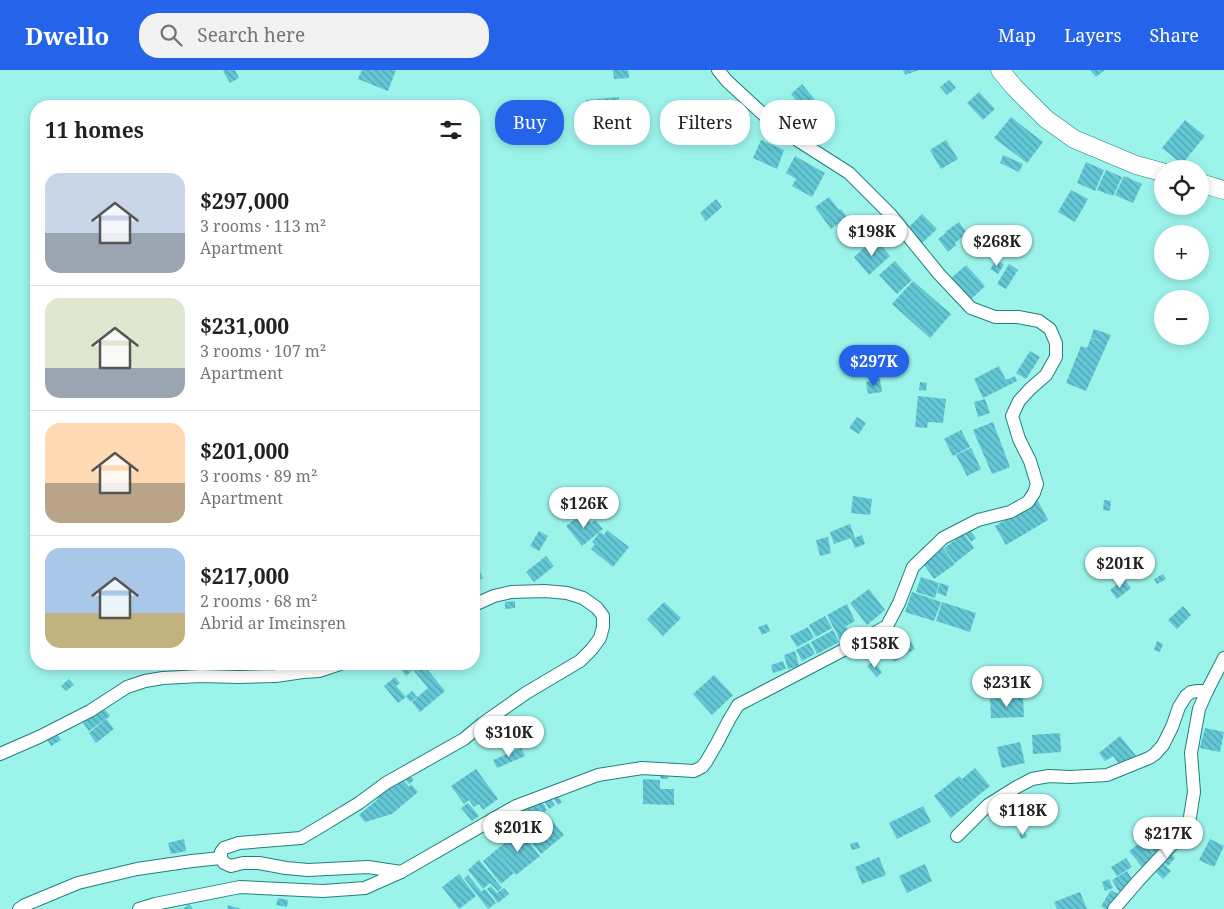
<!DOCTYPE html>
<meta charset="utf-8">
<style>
body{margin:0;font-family:"Noto Serif",serif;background:#f2f2f2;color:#202124;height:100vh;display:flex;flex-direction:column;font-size:19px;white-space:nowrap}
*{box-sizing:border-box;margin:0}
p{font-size:16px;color:#757577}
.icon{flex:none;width:28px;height:28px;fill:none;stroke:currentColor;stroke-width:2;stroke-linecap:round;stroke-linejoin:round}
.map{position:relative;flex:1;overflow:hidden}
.drawer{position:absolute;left:30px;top:30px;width:450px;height:570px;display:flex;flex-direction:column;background:#fff;border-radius:20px;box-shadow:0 2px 8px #0003}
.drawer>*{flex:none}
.hud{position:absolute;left:495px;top:30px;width:475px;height:45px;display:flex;gap:10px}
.buttons{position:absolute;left:1154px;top:90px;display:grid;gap:10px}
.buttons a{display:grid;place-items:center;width:55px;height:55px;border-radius:50%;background:#fff;box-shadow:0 2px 8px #0003;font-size:25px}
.price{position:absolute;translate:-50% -42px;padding:0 11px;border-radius:18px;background:#fff;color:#222;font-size:16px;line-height:32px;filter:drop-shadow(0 1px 2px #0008)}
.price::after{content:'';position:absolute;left:50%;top:30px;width:15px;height:11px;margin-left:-8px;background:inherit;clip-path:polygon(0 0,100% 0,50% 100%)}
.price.on{background:#2563eb;color:#fff}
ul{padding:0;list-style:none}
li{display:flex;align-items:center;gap:15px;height:125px;padding:0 15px}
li+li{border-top:1px solid #e0e0e0}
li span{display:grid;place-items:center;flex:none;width:140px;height:100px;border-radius:15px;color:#555}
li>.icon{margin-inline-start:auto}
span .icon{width:60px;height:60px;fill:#fffc;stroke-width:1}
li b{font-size:21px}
h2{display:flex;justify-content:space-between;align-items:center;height:60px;padding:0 15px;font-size:21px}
.chip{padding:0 18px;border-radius:20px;background:#fff;box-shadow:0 2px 8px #0003;font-size:18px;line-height:45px}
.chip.on{background:#2563eb;color:#fff}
header{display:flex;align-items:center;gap:30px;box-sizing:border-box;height:70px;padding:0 25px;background:#2563eb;color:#fff}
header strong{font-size:24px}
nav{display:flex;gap:28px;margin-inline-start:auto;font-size:18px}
.search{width:350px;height:45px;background:#f2f2f2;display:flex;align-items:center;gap:12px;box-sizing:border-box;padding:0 18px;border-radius:20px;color:#757577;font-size:19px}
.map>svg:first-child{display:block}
</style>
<header>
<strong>Dwello</strong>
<div class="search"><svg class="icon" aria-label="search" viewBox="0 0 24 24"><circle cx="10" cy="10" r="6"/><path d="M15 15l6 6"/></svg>Search here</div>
<nav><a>Map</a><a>Layers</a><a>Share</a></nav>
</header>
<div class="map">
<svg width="1224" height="839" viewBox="0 0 1224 839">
<defs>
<pattern id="building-back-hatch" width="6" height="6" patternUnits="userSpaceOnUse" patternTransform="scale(1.25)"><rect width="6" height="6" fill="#63c8d6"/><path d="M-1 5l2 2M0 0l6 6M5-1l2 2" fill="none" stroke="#50a3ae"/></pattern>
</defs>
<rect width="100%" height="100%" fill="#9bf3ea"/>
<g fill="url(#building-back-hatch)">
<path d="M225,0H235L239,8L230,13L223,1Z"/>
<path d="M362,0H396L388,21L358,9Z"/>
<path d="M613,0H628L629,8L614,9Z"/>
<path d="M903,0H919L905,5Z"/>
<path d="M1090,0H1105L1096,7Z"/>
<path d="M949,10L956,18L947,25L940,17Z"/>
<path d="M802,14L816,31L804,40L791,24Z"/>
<path d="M979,22L995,39L983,50L967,33Z"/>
<path d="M619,27L620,38L587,41L586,30Z"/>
<path d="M809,42L814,48L800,59L796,54Z"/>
<path d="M1011,47L1043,72L1027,93L994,68Z"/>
<path d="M1185,50L1205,66L1182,94L1162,78Z"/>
<path d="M761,70L784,80L777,99L753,88Z"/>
<path d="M946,70L958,89L941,99L930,80Z"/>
<path d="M1003,85L1023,94L1019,102L1000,93Z"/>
<path d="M795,86L825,103L812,127L792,116L796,109L786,103Z"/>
<path d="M1086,92L1104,100L1095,121L1077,113Z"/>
<path d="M1106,100L1122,107L1113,126L1097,120Z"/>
<path d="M1124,106L1142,114L1133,133L1115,125Z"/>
<path d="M1071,120L1088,129L1075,152L1058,142Z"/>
<path d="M829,127L839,140L841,139L847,147L831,159L815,137Z"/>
<path d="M716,129L722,137L706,151L700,143Z"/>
<path d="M922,144L937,159L921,174L907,159Z"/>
<path d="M959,152L967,163L955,173L956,175L948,182L938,169L946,163L945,162Z"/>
<path d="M875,168L890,186L869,205L854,187Z"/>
<path d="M996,170L1007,177L1001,186L990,179Z"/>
<path d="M997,190L1004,195L998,204L990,199Z"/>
<path d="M895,191L912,210L897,224L879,205Z"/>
<path d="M1009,194L1018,200L1006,219L997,214Z"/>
<path d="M966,195L985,216L968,232L949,210Z"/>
<path d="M913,211L951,244L930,268L892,234Z"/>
<path d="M1094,259L1111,265L1086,321L1066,313L1081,276L1087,278L1091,268L1102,272L1091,267Z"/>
<path d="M1030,281L1040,287L1026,309L1016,303Z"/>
<path d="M999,296L1006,310L1015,306L1017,311L983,328L974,309Z"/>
<path d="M880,309L882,322L868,324L866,312Z"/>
<path d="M920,312L927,313L926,321L919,320Z"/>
<path d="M918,326L946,329L943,353L928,352L927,358L915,357Z"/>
<path d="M985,329L990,343L978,347L974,332Z"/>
<path d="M857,347L866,353L859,364L849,358Z"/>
<path d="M993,352L1010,397L992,404L973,360Z"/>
<path d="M961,360L970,377L953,386L944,369Z"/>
<path d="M971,378L981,399L967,406L956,385Z"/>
<path d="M474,412H475L481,418L474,424Z"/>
<path d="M853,426L872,429L870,445L851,443Z"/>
<path d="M1104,430L1111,431L1110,441L1103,440Z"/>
<path d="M1038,431L1048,450L1006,475L995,456Z"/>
<path d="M583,443L591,453L595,450L603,459L582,476L566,456Z"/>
<path d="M850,454L855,468L862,465L865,474L855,478L851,468L834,474L830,462Z"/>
<path d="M969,459L976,468L971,472L964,462Z"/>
<path d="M607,460L629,477L613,497L591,479L595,474L592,472L600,462L604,465Z"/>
<path d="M539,461L548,466L539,481L530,476Z"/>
<path d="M964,464L974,478L955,493L944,478Z"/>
<path d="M828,467L831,483L820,486L816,470Z"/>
<path d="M943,478L955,494L934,509L923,493Z"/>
<path d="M546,486L554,496L534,512L526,502Z"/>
<path d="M474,491L483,508L474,513Z"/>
<path d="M1163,504L1166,509L1157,514L1154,509Z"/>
<path d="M921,507L939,513L935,528L916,522Z"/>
<path d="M1124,509L1131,518L1117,529L1110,520Z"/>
<path d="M940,513L949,516L946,526L937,523Z"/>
<path d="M869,519L885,540L867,555L850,533Z"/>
<path d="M912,522L941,532L934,551L905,542Z"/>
<path d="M515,531V538L505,539V532Z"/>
<path d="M664,532L681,548L663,566L647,549Z"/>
<path d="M942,532L976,543L970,562L936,551Z"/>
<path d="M847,534L855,551L846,556L850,564L840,570L827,545Z"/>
<path d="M1183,536L1191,545L1177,559L1168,550Z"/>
<path d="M825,546L832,558L816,567L809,555Z"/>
<path d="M767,554L770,561L762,565L758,557Z"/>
<path d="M808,557L814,568L797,577L790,566Z"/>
<path d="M833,560L839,572L817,584L811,572Z"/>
<path d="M907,566L915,579L894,592L891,587L897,583L892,575Z"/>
<path d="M1157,571L1163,574L1160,582L1154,580Z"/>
<path d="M809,573L815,584L802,591L796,580Z"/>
<path d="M795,581L799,596L788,599L784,585Z"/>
<path d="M783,591L786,599L773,603L771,595Z"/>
<path d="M873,591L882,602L877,607L867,596Z"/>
<path d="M403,594H414L418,597L423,594L445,621L420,642L412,632L428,618L413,600L406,606L399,597Z"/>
<path d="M714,605L733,625L712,645L693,624Z"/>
<path d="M395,607L400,613L396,616L406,627L398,633L384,616Z"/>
<path d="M69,609L74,615L66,621L61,616Z"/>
<path d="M412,621L417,627L410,632L406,626Z"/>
<path d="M1023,627L1024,647L991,648L990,629Z"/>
<path d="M103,637L110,646L89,661L83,653Z"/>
<path d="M106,649L114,659L96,673L89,663Z"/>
<path d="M1205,658L1224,662L1220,682L1200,678Z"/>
<path d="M56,663L61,670L51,676L47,669Z"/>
<path d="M1060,663L1061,682L1033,684L1032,665Z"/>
<path d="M1120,666L1137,687L1119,694L1113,686L1105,691L1099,683Z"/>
<path d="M1020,672L1025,693L1002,698L997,677Z"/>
<path d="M521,678L525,686L497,698L493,690Z"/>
<path d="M975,698L990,716L951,748L934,726L959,706L962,709Z"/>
<path d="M476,699L498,729L483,740L479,734L474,737L469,730L464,734L451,716Z"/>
<path d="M407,702L414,710L409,714L402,707Z"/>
<path d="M668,705V709H661L660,706Z"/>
<path d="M401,708L409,717L411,714L418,722L392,744L365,752L359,745L378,729L376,727Z"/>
<path d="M643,709L660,710V719H674V735L643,734Z"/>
<path d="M557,725L562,732L558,735L553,728Z"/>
<path d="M548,726L555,735L549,739L543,729Z"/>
<path d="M541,730L547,740L523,755L516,745Z"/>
<path d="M1043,731L1045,751L1020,754L1018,733Z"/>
<path d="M468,733L479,746L472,751L461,738Z"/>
<path d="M923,736L931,752L897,769L889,753Z"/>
<path d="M545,742L564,765L541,784L522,761Z"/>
<path d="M514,745L521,757L495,772L488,760Z"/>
<path d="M520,761L540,786L516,805L496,780Z"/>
<path d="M1025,762L1027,767L1021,769L1019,764Z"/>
<path d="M1148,763L1161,779L1154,784L1141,768Z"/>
<path d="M184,769L186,781L171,784L168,773Z"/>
<path d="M1210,769L1224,776L1214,797L1199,790Z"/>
<path d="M1142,771L1155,786L1142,797L1129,781Z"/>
<path d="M858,772L860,778L852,780L850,774Z"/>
<path d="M496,780L514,803L501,814L483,791Z"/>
<path d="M1169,782L1175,788L1168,796L1161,790Z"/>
<path d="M879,787L886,805L862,814L855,797Z"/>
<path d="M1126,788L1132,797L1117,806L1111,797Z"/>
<path d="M479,790L502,818L498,821L490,813L483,819L468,800Z"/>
<path d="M1161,791L1171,801L1163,809L1153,799Z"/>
<path d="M925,794L932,811L907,823L899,806Z"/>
<path d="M1127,801L1134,812L1124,818V819L1119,822L1112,810Z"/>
<path d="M459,804L476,826L459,839L442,817Z"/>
<path d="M468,805L481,821L479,823L485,819L496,833L488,839L464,808Z"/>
<path d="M1109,809L1113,818L1105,821L1102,812Z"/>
<path d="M491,816L497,823L504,818L509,824L498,833L487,819Z"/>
<path d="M1111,820L1118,824L1109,839H1105L1101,836Z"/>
<path d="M1080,822L1087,839H1057L1054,832Z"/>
<path d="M278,828L288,830L287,837L276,835Z"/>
<path d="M189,834L193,839H183Z"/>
<path d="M228,835L241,839H227Z"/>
</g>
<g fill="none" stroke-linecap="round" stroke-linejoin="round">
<defs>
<g id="street">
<path d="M0,684L39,667L90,641L127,617L145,611L163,608L201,606L238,607L276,606L303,602L319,601L340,594"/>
<path d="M957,766L988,735L1015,718L1032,709L1049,706L1070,707L1107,705L1149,688L1155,684L1163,675L1172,657L1179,637L1186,626L1191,622L1198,621H1207"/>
<path d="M401,802L368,797L308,800L286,798L259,793H243L231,796L224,793L221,788V782L224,778L239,773L301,768L323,755L359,733L386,713L464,669L482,654L526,623L580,591L592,579L600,568L603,557V546L597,538L583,528L567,523L545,521L511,522L494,526L474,535"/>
<path d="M19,839L25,835L78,813L137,799L192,791L221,788"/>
<path d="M139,839L155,834L240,817L323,821L365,818L401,802L516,736L598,705L642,698L694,701L702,697L706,692L717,673L729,650L738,635L855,574L887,556L899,533L913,497L943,468L978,450L1010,442L1028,432L1034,423L1037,414L1030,391L1019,369L1012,346L1019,331L1030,319L1046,305L1056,287V273L1050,259L1039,251L1018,247H995L971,238L939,204L890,144L849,103L777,57L727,11L718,0"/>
<path d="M1114,839L1138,811L1183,763L1189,753L1194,722L1191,683L1199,639L1207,621L1224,588"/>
</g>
<g id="secondary">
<path d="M1000,0L1014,17L1046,49L1074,69L1136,95L1162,102"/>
<path d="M1200,113L1224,120"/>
</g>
</defs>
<use href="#street" stroke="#21817a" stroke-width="14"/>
<use href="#secondary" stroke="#21817a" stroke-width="19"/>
<use href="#street" stroke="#fff" stroke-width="12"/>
<use href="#secondary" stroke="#fff" stroke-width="18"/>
</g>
</svg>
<div class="buttons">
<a><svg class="icon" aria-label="locate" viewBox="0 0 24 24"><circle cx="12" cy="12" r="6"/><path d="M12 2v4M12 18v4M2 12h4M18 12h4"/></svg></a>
<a>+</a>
<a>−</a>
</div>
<b class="price" style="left:872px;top:187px">$198K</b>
<b class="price" style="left:997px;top:197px">$268K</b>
<b class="price on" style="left:874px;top:317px">$297K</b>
<b class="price" style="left:584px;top:459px">$126K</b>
<b class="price" style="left:1120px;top:519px">$201K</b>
<b class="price" style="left:875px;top:599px">$158K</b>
<b class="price" style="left:1007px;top:638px">$231K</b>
<b class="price" style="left:509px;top:688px">$310K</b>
<b class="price" style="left:1023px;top:766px">$118K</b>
<b class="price" style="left:518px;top:783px">$201K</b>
<b class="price" style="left:1168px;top:789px">$217K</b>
<div class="hud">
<a class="chip on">Buy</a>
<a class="chip">Rent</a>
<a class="chip">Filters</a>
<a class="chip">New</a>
</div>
<section class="drawer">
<h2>11 homes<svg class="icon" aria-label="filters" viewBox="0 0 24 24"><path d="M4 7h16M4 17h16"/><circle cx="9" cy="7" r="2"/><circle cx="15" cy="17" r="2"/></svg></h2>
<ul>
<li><span style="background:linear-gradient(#c9d6e8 60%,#9aa5b1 0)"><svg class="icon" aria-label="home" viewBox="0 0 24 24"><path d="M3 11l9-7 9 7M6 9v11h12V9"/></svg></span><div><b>$297,000</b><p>3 rooms · 113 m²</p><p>Apartment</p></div></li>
<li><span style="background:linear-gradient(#dfe7d0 70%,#9aa5b1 0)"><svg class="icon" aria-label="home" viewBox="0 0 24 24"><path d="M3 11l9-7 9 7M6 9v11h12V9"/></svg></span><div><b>$231,000</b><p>3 rooms · 107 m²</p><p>Apartment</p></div></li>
<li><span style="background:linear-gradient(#ffd9b3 60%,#b9a48a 0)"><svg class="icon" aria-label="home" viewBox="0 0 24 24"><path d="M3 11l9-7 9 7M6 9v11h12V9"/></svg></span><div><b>$201,000</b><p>3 rooms · 89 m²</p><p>Apartment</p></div></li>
<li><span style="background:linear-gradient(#a9c7e8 65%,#c2b280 0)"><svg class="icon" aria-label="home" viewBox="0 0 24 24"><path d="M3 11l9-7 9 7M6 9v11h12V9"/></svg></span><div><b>$217,000</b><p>2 rooms · 68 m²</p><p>Abrid ar Imɛinsṛen</p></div></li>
</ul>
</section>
</div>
